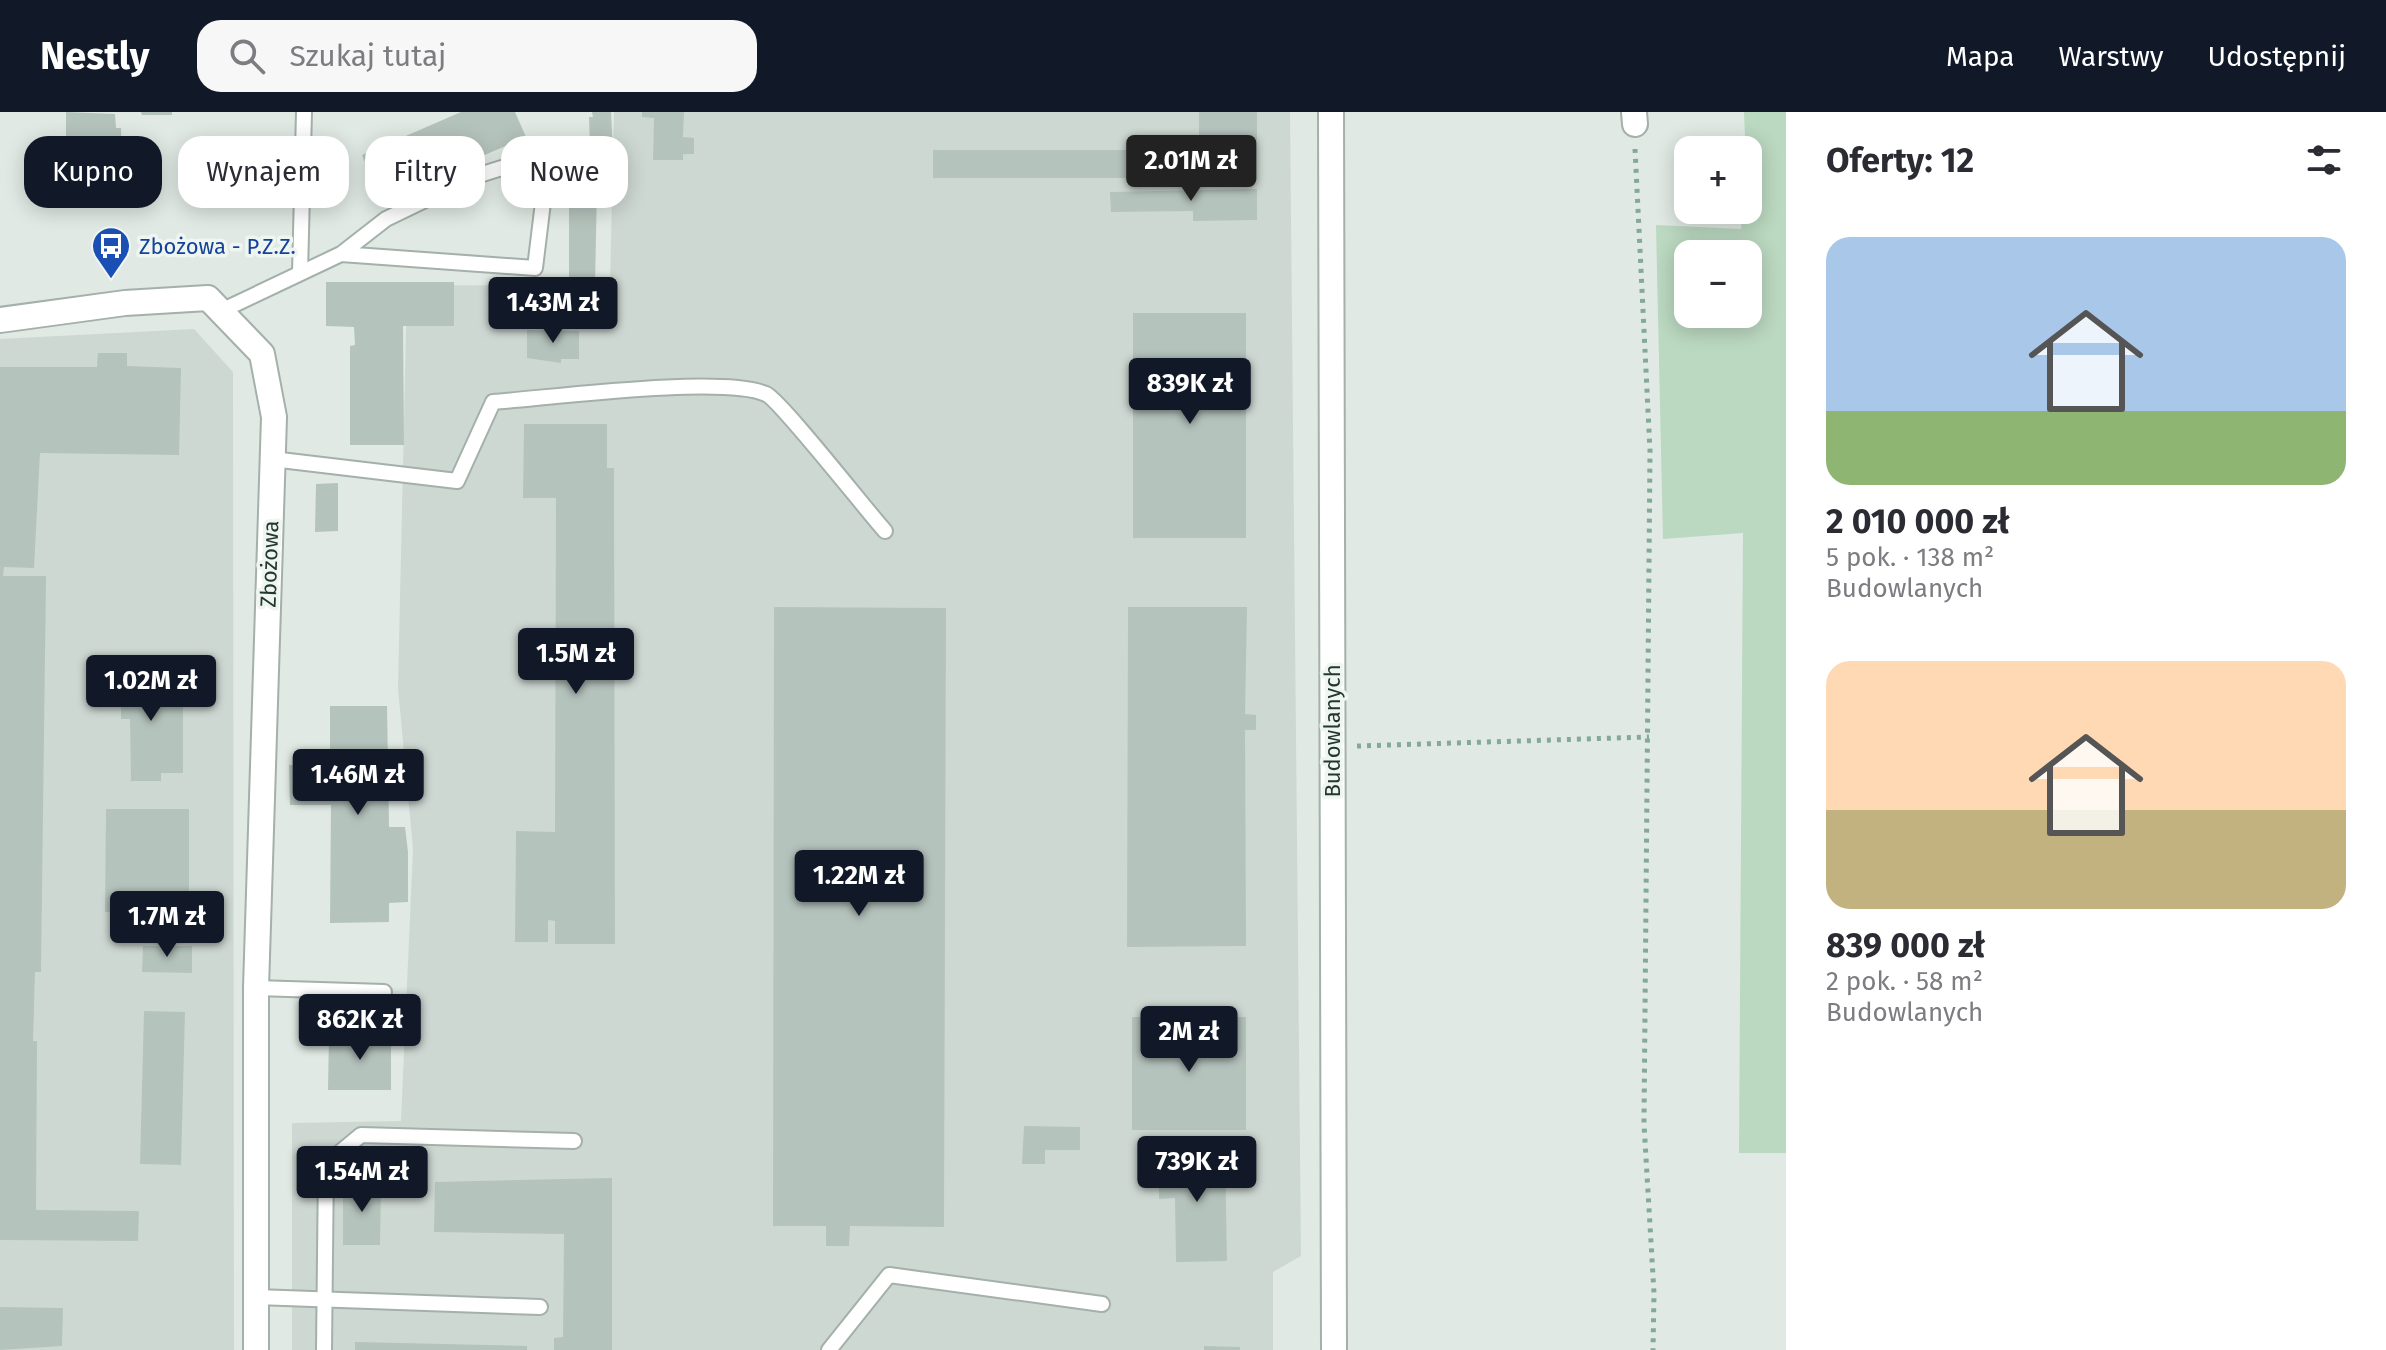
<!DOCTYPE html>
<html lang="pl">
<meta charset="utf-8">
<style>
body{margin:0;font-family:"Fira Sans",sans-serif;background:#f7f7f7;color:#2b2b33;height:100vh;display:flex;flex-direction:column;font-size:30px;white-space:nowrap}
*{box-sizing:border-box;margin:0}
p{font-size:26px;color:#7c7c81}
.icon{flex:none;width:44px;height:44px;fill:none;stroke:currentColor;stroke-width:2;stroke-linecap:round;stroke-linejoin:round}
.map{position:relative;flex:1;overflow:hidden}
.drawer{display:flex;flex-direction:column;background:#fff;width:600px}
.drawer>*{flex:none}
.hud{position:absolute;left:24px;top:24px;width:760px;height:72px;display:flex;gap:16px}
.fabs{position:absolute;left:1674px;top:24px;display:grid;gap:16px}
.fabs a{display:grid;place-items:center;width:88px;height:88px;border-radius:16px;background:#fff;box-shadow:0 4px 20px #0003;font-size:40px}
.price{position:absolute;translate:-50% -68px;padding:0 18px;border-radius:8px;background:#111827;color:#fff;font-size:26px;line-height:52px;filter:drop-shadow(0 2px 4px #0008)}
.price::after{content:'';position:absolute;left:50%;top:48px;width:24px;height:18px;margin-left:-12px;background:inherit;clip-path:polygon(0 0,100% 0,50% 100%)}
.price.selected{background:#222;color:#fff}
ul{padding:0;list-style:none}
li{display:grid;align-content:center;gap:16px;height:424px;padding:0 40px}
li span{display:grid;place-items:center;height:248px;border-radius:24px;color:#555}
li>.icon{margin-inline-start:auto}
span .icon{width:144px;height:144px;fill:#fffc;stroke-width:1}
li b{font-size:34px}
h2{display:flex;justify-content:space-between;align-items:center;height:96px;padding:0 40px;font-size:34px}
.tag{padding:0 28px;border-radius:24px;background:#fff;box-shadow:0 4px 20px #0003;font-size:28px;line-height:72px}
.tag.selected{background:#111827;color:#fff}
header{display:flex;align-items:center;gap:48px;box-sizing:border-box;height:112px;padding:0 40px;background:#111827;color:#fff}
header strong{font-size:38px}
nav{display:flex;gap:44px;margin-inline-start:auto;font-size:28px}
.search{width:560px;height:72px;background:#f7f7f7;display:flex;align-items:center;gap:20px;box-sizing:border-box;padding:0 28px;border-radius:24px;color:#7c7c81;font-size:30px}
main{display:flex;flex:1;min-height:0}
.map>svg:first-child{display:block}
</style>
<header>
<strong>Nestly</strong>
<div class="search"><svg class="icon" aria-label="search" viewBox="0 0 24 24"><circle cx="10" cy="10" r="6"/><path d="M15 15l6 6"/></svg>Szukaj tutaj</div>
<nav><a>Mapa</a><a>Warstwy</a><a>Udostępnij</a></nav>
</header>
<main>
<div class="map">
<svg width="1786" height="1238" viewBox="0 0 1786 1238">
<rect width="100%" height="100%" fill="#e0e9e4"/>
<g fill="#ced8d3">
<path d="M614,0H1290L1301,1144L1273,1160V1238H292V1011L401,1009L413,737L398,576L407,173L610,174Z"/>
<path d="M194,217L233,260L234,1238H0V227Z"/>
</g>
<path fill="#bbd8c0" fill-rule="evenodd" d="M1744,0H1786V1041H1739L1743,421L1663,427L1656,113L1741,117L1742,98H1748ZM1688,142H1748V202H1688Z"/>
<g fill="#b5c3bd">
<path d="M66,0L115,2L116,16H121L122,40L66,41Z"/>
<path d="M141,0H172V3H142Z"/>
<path d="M461,0H515L526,25L381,88L362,43Z"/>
<path d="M592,0H611L614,61L591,62L589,5H593Z"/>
<path d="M642,0H684L683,25L694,26V42H683V48H653L654,6L642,5Z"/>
<path d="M1199,0H1257V68H1236L1235,26H1199Z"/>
<rect x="933" y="38" width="209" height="28"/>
<path d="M569,74H597L595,174H569Z"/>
<path d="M1257,77V108L1193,109V99L1111,100L1110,80Z"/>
<path d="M326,170H454V214H403L404,333H350V234L355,233L354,215L326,214Z"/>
<rect x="1133" y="201" width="113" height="225"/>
<path d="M527,218L579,219V247H561V251L527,246Z"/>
<path d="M98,241H127V254L181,256L179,343L40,341L34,456L4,455L3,464H46L41,860H35L33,929H37L36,1098L139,1099L138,1129L0,1128V255H97Z"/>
<path d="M524,312H607V356H614L615,832H555V809L548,808V830H515L516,719L555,720L556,386H523Z"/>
<path d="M338,371V419L315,420L316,372Z"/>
<path d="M774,495L946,496L944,1115L850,1114L849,1134H826V1114H773Z"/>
<path d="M1128,495H1247L1245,602L1256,603V618H1245L1246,834L1127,835Z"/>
<path d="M121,543H152L151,585H183V661H161V669H131L130,607H121Z"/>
<path d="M330,594H387L389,715H405L408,740V790L389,791V810L330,811L331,693H290L289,653L330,652V660L362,659V652H330Z"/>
<path d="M106,697H189V800H105Z"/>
<path d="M143,834H192V861L142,860Z"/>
<path d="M144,899L185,900L181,1053L140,1052Z"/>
<rect x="1132" y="905" width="114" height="113"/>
<path d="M329,921H391V978H328Z"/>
<path d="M1024,1014L1080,1015V1038H1045V1052H1022Z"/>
<path d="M1225,1041L1227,1149L1176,1150L1175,1086L1159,1087V1042Z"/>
<path d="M612,1066V1238H554V1226L563,1225L564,1122L434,1120L435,1070Z"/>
<path d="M343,1072H381L380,1133H343Z"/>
<path d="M0,1195L63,1196L62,1234L0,1238Z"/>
<path d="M355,1230L527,1234V1238H355Z"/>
<path d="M1204,1234L1240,1235V1238H1204Z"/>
</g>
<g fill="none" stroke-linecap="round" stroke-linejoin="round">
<defs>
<g id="lane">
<path d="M300,161L304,0"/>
<path d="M221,199L341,142L535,156L549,41L473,65L386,107L341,142"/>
<path d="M272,347L457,369L493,290C548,286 722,263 766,282C780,288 867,399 885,419"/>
<path d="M256,876L384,880"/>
<path d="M256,1185L540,1195"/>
<path d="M324,1238L326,1052L361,1023L574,1029"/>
<path d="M829,1238L889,1163L1102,1192"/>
</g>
<g id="street">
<path d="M1331,0L1334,1238"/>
<path d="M1634,0L1635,12"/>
<path d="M0,208L125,191L208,186L262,242L274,305L256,876V1238"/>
</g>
</defs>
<use href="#lane" stroke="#a4b0aa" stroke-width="18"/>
<use href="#street" stroke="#a4b0aa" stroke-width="28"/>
<g stroke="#84a99a" stroke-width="5" stroke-dasharray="4 6" stroke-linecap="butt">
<path d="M1635,37L1650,339L1644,1012L1654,1181L1653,1238"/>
<path d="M1357,634L1649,625"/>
</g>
<use href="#lane" stroke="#fff" stroke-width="14"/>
<use href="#street" stroke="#fff" stroke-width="24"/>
</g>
<defs>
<symbol id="bus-pin" viewBox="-11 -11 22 30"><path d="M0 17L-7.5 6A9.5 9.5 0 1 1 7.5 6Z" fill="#1a4fb4" stroke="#eff6f2"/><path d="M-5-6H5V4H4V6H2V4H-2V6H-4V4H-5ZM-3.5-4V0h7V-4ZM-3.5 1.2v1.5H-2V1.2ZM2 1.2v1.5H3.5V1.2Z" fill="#fff"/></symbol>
</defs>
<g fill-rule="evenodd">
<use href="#bus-pin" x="89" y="112" width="44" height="60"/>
</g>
<g text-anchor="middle" stroke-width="7" stroke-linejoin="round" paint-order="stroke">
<g font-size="22" fill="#164399" stroke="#eff6f2" text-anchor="start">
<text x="139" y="142">Zbożowa - P.Z.Z.</text>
</g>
<g font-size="22" fill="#233730" stroke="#eff6f2">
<text transform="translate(269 452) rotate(-88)" y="8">Zbożowa</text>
<text transform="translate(1332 619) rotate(-90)" y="8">Budowlanych</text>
</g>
</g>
</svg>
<div class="fabs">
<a>+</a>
<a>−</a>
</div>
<b class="price selected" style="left:1191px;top:91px">2.01M zł</b>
<b class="price" style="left:553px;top:233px">1.43M zł</b>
<b class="price" style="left:1190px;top:314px">839K zł</b>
<b class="price" style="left:576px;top:584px">1.5M zł</b>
<b class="price" style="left:151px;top:611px">1.02M zł</b>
<b class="price" style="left:358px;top:705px">1.46M zł</b>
<b class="price" style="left:859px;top:806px">1.22M zł</b>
<b class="price" style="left:167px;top:847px">1.7M zł</b>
<b class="price" style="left:360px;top:950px">862K zł</b>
<b class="price" style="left:1189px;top:962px">2M zł</b>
<b class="price" style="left:1197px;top:1092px">739K zł</b>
<b class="price" style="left:362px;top:1102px">1.54M zł</b>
<div class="hud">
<a class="tag selected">Kupno</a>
<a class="tag">Wynajem</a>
<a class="tag">Filtry</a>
<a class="tag">Nowe</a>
</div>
</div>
<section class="drawer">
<h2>Oferty: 12<svg class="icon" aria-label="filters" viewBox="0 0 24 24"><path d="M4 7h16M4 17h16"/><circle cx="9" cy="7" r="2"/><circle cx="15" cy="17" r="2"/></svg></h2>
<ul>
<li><span style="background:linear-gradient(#a9c7e8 70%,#8fb573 0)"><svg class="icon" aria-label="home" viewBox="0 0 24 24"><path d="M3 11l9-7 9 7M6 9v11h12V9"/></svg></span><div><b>2 010 000 zł</b><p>5 pok. · 138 m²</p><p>Budowlanych</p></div></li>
<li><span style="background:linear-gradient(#ffd9b3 60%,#c2b280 0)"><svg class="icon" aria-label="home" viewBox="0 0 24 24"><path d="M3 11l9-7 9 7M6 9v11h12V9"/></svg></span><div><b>839 000 zł</b><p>2 pok. · 58 m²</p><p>Budowlanych</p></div></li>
</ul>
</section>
</main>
